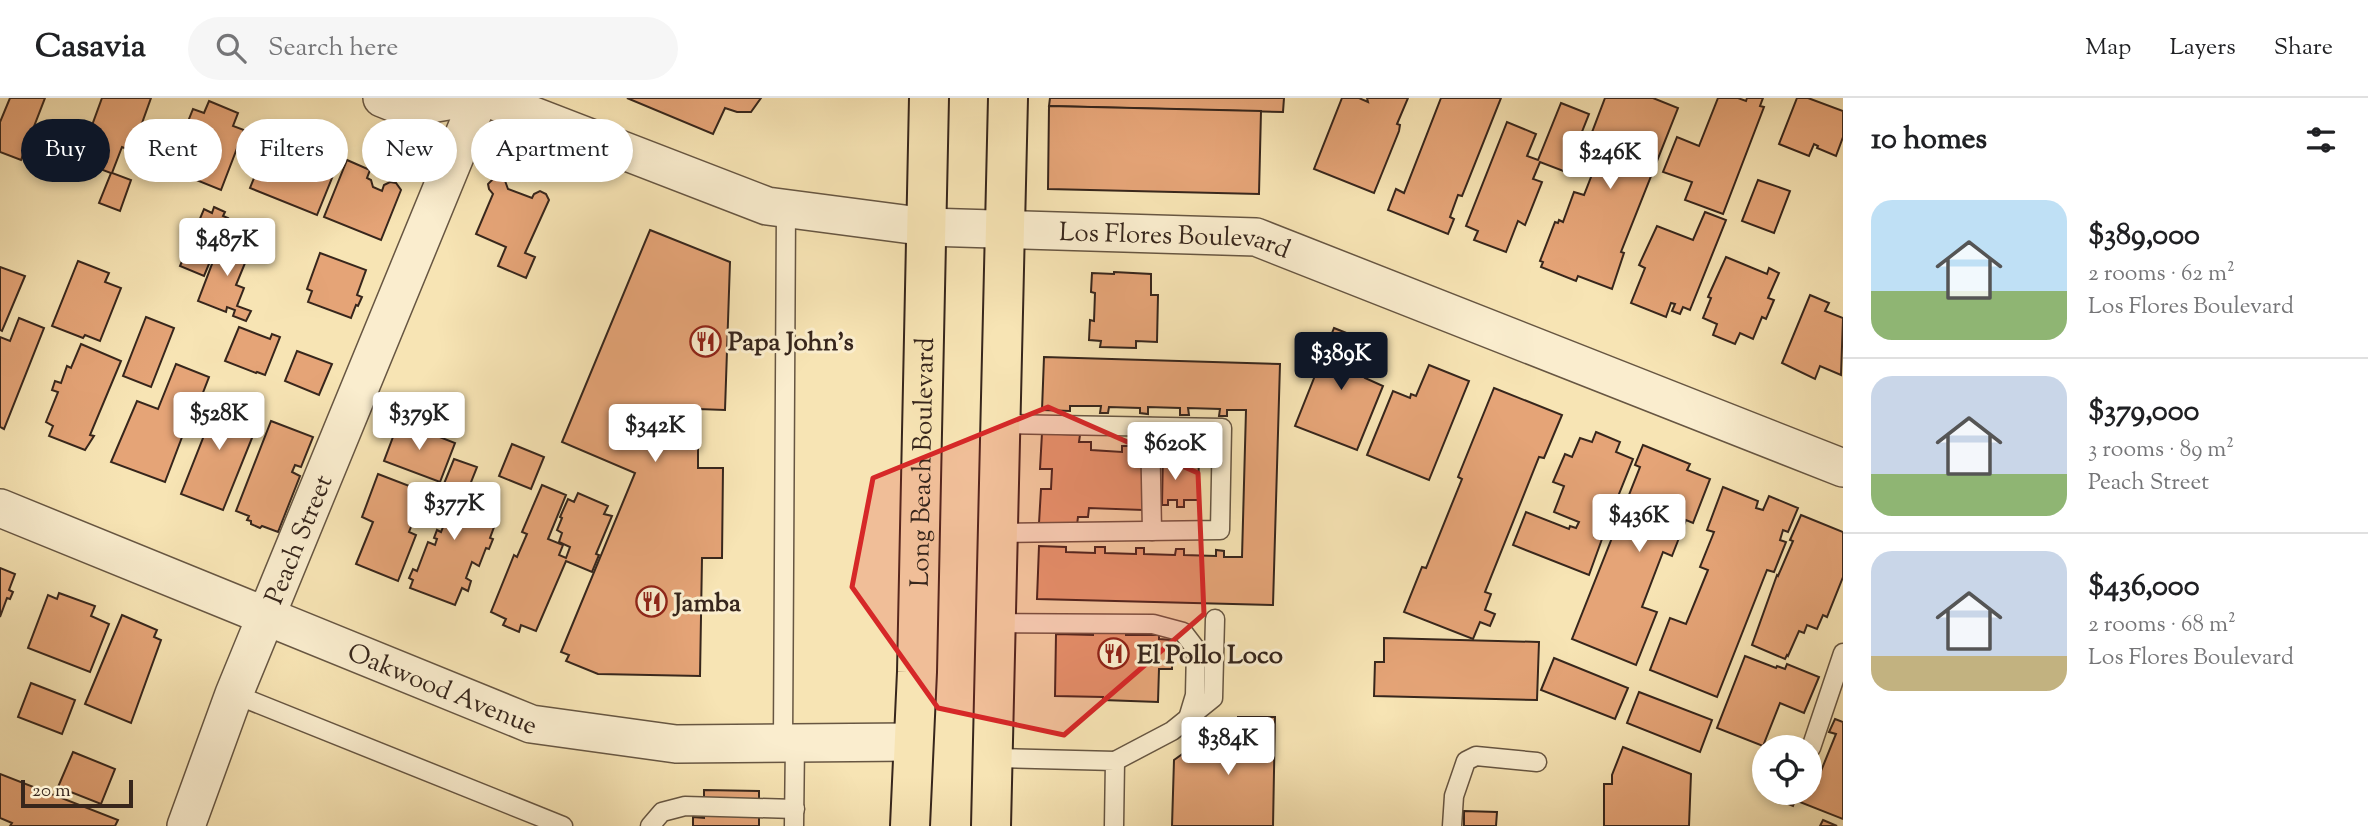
<!DOCTYPE html>
<meta charset="utf-8">
<style>
body{margin:0;font-family:"Sorts Mill Goudy",serif;background:#f6f6f6;color:#202124;height:100vh;display:flex;flex-direction:column;font-size:26px;white-space:nowrap}
*{box-sizing:border-box;margin:0}
p{font-size:23px;color:#757577}
.icon{flex:none;width:38px;height:38px;fill:none;stroke:currentColor;stroke-width:2;stroke-linecap:round;stroke-linejoin:round}
.map{position:relative;flex:1;overflow:hidden}
.sheet{display:flex;flex-direction:column;background:#fff;width:525px}
.sheet>*{flex:none}
.hud{position:absolute;left:21px;top:21px;width:665px;height:63px;display:flex;gap:14px}
.buttons{position:absolute;left:1752px;top:637px;display:grid;gap:14px}
.buttons a{display:grid;place-items:center;width:70px;height:70px;border-radius:50%;background:#fff;box-shadow:0 4px 10px #0003;font-size:35px}
.scale{position:absolute;left:21px;bottom:18px;width:112px;box-sizing:border-box;padding-left:7px;border:4px solid #37261c;border-top:0;font-size:19px;line-height:24px;white-space:nowrap;color:#37261c;-webkit-text-stroke:5px #faedce;paint-order:stroke}
.price{position:absolute;translate:-50% -60px;padding:0 16px;border-radius:7px;background:#fff;color:#222;font-size:23px;line-height:46px;filter:drop-shadow(0 2px 4px #0008)}
.price::after{content:'';position:absolute;left:50%;top:42px;width:21px;height:16px;margin-left:-10px;background:inherit;clip-path:polygon(0 0,100% 0,50% 100%)}
.price.active{background:#111827;color:#fff}
ul{padding:0;list-style:none}
li{display:flex;align-items:center;gap:21px;height:175px;padding:0 28px}
li+li{border-top:2px solid #e0e0e0}
li span{display:grid;place-items:center;flex:none;width:196px;height:140px;border-radius:21px;color:#555}
li>.icon{margin-inline-start:auto}
span .icon{width:84px;height:84px;fill:#fffc;stroke-width:1}
li b{font-size:30px}
h2{display:flex;justify-content:space-between;align-items:center;height:84px;padding:0 28px;font-size:30px}
.chip{padding:0 24px;border-radius:32px;background:#fff;box-shadow:0 4px 10px #0003;font-size:24px;line-height:63px}
.chip.active{background:#111827;color:#fff}
header{display:flex;align-items:center;gap:42px;box-sizing:border-box;height:98px;padding:0 35px;background:#fff;border-bottom:2px solid #e0e0e0}
header strong{font-size:33px}
nav{display:flex;gap:38px;margin-inline-start:auto;font-size:24px}
.search{width:490px;height:63px;background:#f6f6f6;display:flex;align-items:center;gap:18px;box-sizing:border-box;padding:0 24px;border-radius:38px;color:#757577;font-size:26px}
main{display:flex;flex:1;min-height:0}
.map>svg:first-child{display:block}
</style>
<header>
<strong>Casavia</strong>
<div class="search"><svg class="icon" aria-label="search" viewBox="0 0 24 24"><circle cx="10" cy="10" r="6"/><path d="M15 15l6 6"/></svg>Search here</div>
<nav><a>Map</a><a>Layers</a><a>Share</a></nav>
</header>
<main>
<div class="map">
<svg width="1843" height="728" viewBox="0 0 1843 728">
<rect width="100%" height="100%" fill="#f7e4b4"/>
<filter id="stains"><feTurbulence type="fractalNoise" baseFrequency=".00286" numOctaves="4"/><feColorMatrix values="0 0 0 0 .2 0 0 0 0 .09 0 0 0 0 .02 0 0 0 .5 -.17"/></filter>
<radialGradient id="worn" r=".72"><stop offset=".6" stop-color="#630" stop-opacity="0"/><stop offset="1" stop-color="#630" stop-opacity=".3"/></radialGradient>
<g fill="#e5a477" stroke="#37261c" stroke-width="2">
<path d="M10,0H45L21,62L0,54V24Z"/>
<path d="M102,0H151L132,53L122,49L112,75L131,82L120,113L99,105L111,75L79,63Z"/>
<path d="M627,0H761L751,14H737L725,10L713,36Z"/>
<path d="M1050,0H1284L1283,14L1049,8Z"/>
<path d="M1342,0H1359L1368,4L1367,0H1408L1397,26L1400,27L1399,33L1374,95L1314,71Z"/>
<path d="M1441,0H1501L1462,98L1458,97L1450,119L1454,121L1448,136L1388,112L1396,91L1404,95Z"/>
<path d="M1605,0H1653L1678,10L1621,154L1624,155L1612,191L1578,178L1576,183L1541,169L1543,164L1540,163L1555,124L1558,125L1559,122L1563,124L1574,94L1584,97L1605,43L1591,37Z"/>
<path d="M1718,0H1738L1746,3L1747,0H1763L1760,8L1764,9L1723,116L1685,102L1692,84L1663,74L1677,39L1699,48Z"/>
<path d="M1797,0H1808L1843,13V39L1836,58L1817,50L1818,48L1814,46L1809,58L1779,46Z"/>
<path d="M209,3L238,15L233,28L244,32L221,92L169,71L193,11L204,15Z"/>
<path d="M1561,5L1589,16L1566,74L1540,64L1533,81L1542,84L1525,127L1518,123L1506,154L1474,142L1478,133L1466,128L1507,24L1536,36L1527,58L1538,62Z"/>
<path d="M1049,8L1261,13L1259,96L1048,91Z"/>
<path d="M273,33L296,42L293,50L298,54L299,60L308,63L313,55H321L328,61L327,67L336,70L317,117L250,90Z"/>
<path d="M347,62L370,72L367,80L371,82L373,89L382,93L384,87L390,84L396,85L401,92L381,142L324,119Z"/>
<path d="M496,78L504,80L508,91L532,100L534,96L540,93L546,96L549,102L525,155L535,159L526,180L498,168L506,149L476,136L493,96L489,91L488,86Z"/>
<path d="M1758,82L1790,93L1774,135L1742,123Z"/>
<path d="M214,109L225,114L223,118L228,120L204,178L180,168L204,111L212,115Z"/>
<path d="M1705,114L1726,122L1690,212L1683,209L1680,216L1672,213L1675,206L1671,205L1666,219L1631,205L1645,170L1639,167L1657,128L1693,142Z"/>
<path d="M650,132L730,164L725,312L698,311V370H723L722,460H702L700,578L598,576L566,563L569,557L561,554L635,375L562,344Z"/>
<path d="M223,137L252,148L236,187L244,190L237,208L251,213L246,223L233,218L235,212L227,209L226,214L198,203Z"/>
<path d="M320,155L366,172L357,197L362,199L358,208L356,207L351,220L308,204L312,193L307,191Z"/>
<path d="M1726,159L1767,176L1769,170L1779,175L1768,200L1774,202L1766,221L1762,219L1753,241L1740,235L1735,246L1713,237L1717,226L1703,220L1711,200L1708,199Z"/>
<path d="M78,163L109,175L105,184L121,190L100,243L85,237L83,240L52,228Z"/>
<path d="M0,169L25,178L2,233L0,232Z"/>
<path d="M1114,174L1151,176V197H1158L1157,244L1136,243V250L1100,249L1101,243L1089,242L1090,222L1094,223L1095,195L1091,194L1092,175L1114,176Z"/>
<path d="M1810,197L1829,205L1825,213L1843,220L1841,277L1820,268L1815,281L1782,265Z"/>
<path d="M146,219L174,230L151,289L123,278Z"/>
<path d="M19,220L44,230L4,331L0,329V239L10,243Z"/>
<path d="M239,229L270,241L272,236L280,239L265,277L257,274L256,275L225,263Z"/>
<path d="M1334,230L1374,246L1362,276L1366,278L1365,280L1383,288L1357,352L1295,328Z"/>
<path d="M81,246L121,263L90,337L94,338L85,352L49,338L53,328L46,324L58,294L52,292L55,283L61,285L67,268L71,270Z"/>
<path d="M297,253L332,266L319,297L285,283Z"/>
<path d="M1044,259L1280,266L1273,507L1037,501L1039,448L1066,449V454L1095,455V449H1105V455L1136,456V450H1144V456L1175,457L1176,451H1184V457L1216,458V452L1224,453V459H1242L1246,312H1227V318H1219L1220,311L1188,310L1189,317H1180V310L1148,309V316L1140,315V310L1109,309L1108,315H1100L1101,308H1070V313L1042,312Z"/>
<path d="M176,266L209,279L190,328L187,326L165,384L111,364L137,303L158,311Z"/>
<path d="M1429,267L1469,283L1429,382L1367,357L1393,293L1410,300L1411,296L1416,298Z"/>
<path d="M1494,290L1562,317L1544,360L1539,359L1485,494L1491,496L1485,512L1495,516L1490,528L1480,524L1473,541L1404,514L1422,469L1426,470L1462,381L1458,379Z"/>
<path d="M206,298L260,320L223,412L181,396L203,340L196,324Z"/>
<path d="M271,323L313,339L301,369L295,367L292,374L300,378L278,434L262,428L260,430L251,426V423L247,422L249,418L236,413Z"/>
<path d="M399,323L455,345L440,384L384,363Z"/>
<path d="M1596,334L1620,344L1616,354L1633,361L1603,436L1597,434L1595,439L1602,441L1589,477L1513,447L1526,414L1569,431L1570,428L1576,430L1579,424L1554,414L1564,388L1553,384L1565,356L1572,359L1580,340L1592,344Z"/>
<path d="M1042,335L1080,337L1079,344H1091V352L1122,354V348H1130V353L1146,354L1143,412L1089,410L1088,419H1078L1077,427L1039,425L1041,391H1051L1052,371H1040Z"/>
<path d="M512,346L544,359L531,391L499,378Z"/>
<path d="M1643,347L1690,366L1687,372L1710,381L1693,425L1686,422L1672,458L1663,454L1642,509L1657,514L1636,567L1572,541L1640,369L1635,367Z"/>
<path d="M1176,349H1184V355L1199,356L1198,402H1184V409H1177V402H1168V407H1162L1163,355H1175Z"/>
<path d="M454,361L477,369L462,407L497,421L490,440L493,441L489,451L486,450L479,468L472,464L466,480L471,483L468,493L462,490L455,507L410,490L413,482L409,480L413,471L417,473L428,444L435,447L437,441L434,440L437,432L441,434L453,404L439,398Z"/>
<path d="M378,376L425,394L409,434L416,437L398,483L356,466L373,424L362,419Z"/>
<path d="M542,387L566,397L548,441L563,447L559,457L566,460L570,449L559,444L562,435L557,432L562,420L560,419L568,401L574,404L578,395L608,408L604,416L612,418L596,456L599,457L592,474L566,463L536,533L521,527L519,534L503,527L506,521L491,514L514,457L517,459L527,436L522,434Z"/>
<path d="M1723,389L1758,403L1756,410L1763,412L1769,398L1798,410L1788,434L1783,432L1780,442L1786,444L1774,474L1767,472L1717,599L1650,572L1670,520L1686,526L1708,472L1700,469L1714,434L1707,432Z"/>
<path d="M1801,417L1843,434V479L1827,519L1823,517L1817,531L1807,527L1804,535L1799,533L1788,558L1787,557L1785,561L1752,547L1777,477L1778,478L1793,443L1790,442Z"/>
<path d="M0,470L15,476L9,492L13,494L10,501L7,500L0,519Z"/>
<path d="M59,495L95,508L91,518L109,526L90,574L28,550L48,497L57,501Z"/>
<path d="M122,517L157,532L154,539L161,542L131,625L85,606Z"/>
<path d="M1093,531L1126,532V537H1159V541L1172,542V571H1159L1158,604L1103,602V599L1055,598L1056,536L1093,537Z"/>
<path d="M1384,540L1539,544L1537,602L1374,598L1375,564H1384Z"/>
<path d="M1745,558L1776,570L1777,568L1785,571L1787,566L1819,579L1804,615L1780,605L1763,648L1717,630Z"/>
<path d="M1554,560L1628,590L1615,621L1541,592Z"/>
<path d="M31,585L75,602L62,636L18,619Z"/>
<path d="M1639,594L1712,622L1700,654L1627,625Z"/>
<path d="M1238,619H1275L1273,728H1172L1174,662L1226,625H1238Z"/>
<path d="M1835,621L1843,624V721L1795,702L1793,708L1776,701L1778,697L1776,696L1810,695V669L1821,673L1836,636L1829,634Z"/>
<path d="M1623,649L1691,676L1689,728H1604V686H1612V677Z"/>
<path d="M73,654L115,671L101,706L58,689Z"/>
<path d="M0,676L118,722L115,728H10L12,725L0,720Z"/>
<path d="M704,692L759,693V728H693V719L704,720Z"/>
<path d="M1464,713L1497,714L1496,728H1464Z"/>
<path d="M1823,722L1837,728H1820Z"/>
</g>
<g fill="none" stroke-linecap="round" stroke-linejoin="round">
<defs>
<g id="service">
<path d="M1150,329L1152,433"/>
<path d="M998,435L1220,432L1222,330L999,326"/>
<path d="M996,525L1153,526L1183,534L1196,551L1195,597L1189,617"/>
<path d="M234,596L563,728"/>
<path d="M783,644L786,111"/>
<path d="M1811,650L1843,555"/>
<path d="M993,660L1115,663L1114,728"/>
<path d="M1115,663L1172,633L1213,600L1215,521"/>
<path d="M650,728L662,714L685,708L795,711"/>
<path d="M794,728L795,644"/>
<path d="M1452,728L1454,698L1466,663L1476,658L1537,664"/>
</g>
<g id="minor">
<path d="M382,0L407,10L465,0"/>
<path id="s1" d="M487,0L767,108L927,129L1256,139L1843,370"/>
<path id="s2" d="M0,410L531,626L676,646L912,644"/>
<path id="s3" d="M186,728L234,596L479,0"/>
</g>
<g id="primary">
<path id="s4" d="M910,728L917,574L929,0"/>
<path d="M991,728L1008,0"/>
</g>
</defs>
<use href="#service" stroke="#675642" stroke-width="21"/>
<use href="#minor" stroke="#675642" stroke-width="40"/>
<use href="#primary" stroke="#37261c" stroke-width="42"/>
<use href="#service" stroke="#faedce" stroke-width="18"/>
<use href="#minor" stroke="#faedce" stroke-width="37"/>
<use href="#primary" stroke="#f7e4b4" stroke-width="38"/>
</g>
<path fill="#d62828" fill-opacity="0.2" stroke="#d62828" stroke-width="5" stroke-linejoin="round" d="M1048,309L1198,375L1204,516L1064,637L938,610L852,489L873,380Z"/>
<defs>
<symbol id="restaurant-ring" viewBox="-11 -11 22 22"><circle r="9.5" fill="#faedce" stroke="#8f2418" stroke-width="1.5"/><path d="M-5-6h1v4h1v-4h1v4h1v-4h1v5L-1.5 .5V6h-2V.5L-5-1ZM5-6V6H3V1.5H1.5Q1.5-4 5-6Z" fill="#8f2418"/></symbol>
</defs>
<g fill-rule="evenodd">
<use href="#restaurant-ring" x="688" y="226" width="35" height="35"/>
<use href="#restaurant-ring" x="634" y="486" width="35" height="35"/>
<use href="#restaurant-ring" x="1096" y="538" width="35" height="35"/>
</g>
<g text-anchor="middle" stroke-width="6" stroke-linejoin="round" paint-order="stroke">
<g font-size="26" fill="#37261c" stroke="#faedce">
<text dy="9" stroke="none"><textPath href="#s1" startOffset="710">Los Flores Boulevard</textPath></text>
<text dy="9" stroke="none"><textPath href="#s4" startOffset="364">Long Beach Boulevard</textPath></text>
<text dy="9" stroke="none"><textPath href="#s3" startOffset="308">Peach Street</textPath></text>
<text dy="9" stroke="none"><textPath href="#s2" startOffset="478">Oakwood Avenue</textPath></text>
</g>
<g font-size="26" font-weight="bold" fill="#37261c" stroke="#faedce" text-anchor="start">
<text x="728" y="252">Papa John's</text>
<text x="674" y="513">Jamba</text>
<text x="1137" y="565">El Pollo Loco</text>
</g>
</g>
<rect width="100%" height="100%" filter="url(#stains)"/>
<rect width="100%" height="100%" fill="url(#worn)"/>
</svg>
<div class="buttons">
<a><svg class="icon" aria-label="locate" viewBox="0 0 24 24"><circle cx="12" cy="12" r="6"/><path d="M12 2v4M12 18v4M2 12h4M18 12h4"/></svg></a>
</div>
<div class="scale">20 m</div>
<b class="price" style="left:1610px;top:93px">$246K</b>
<b class="price" style="left:227px;top:180px">$487K</b>
<b class="price active" style="left:1341px;top:294px">$389K</b>
<b class="price" style="left:219px;top:354px">$528K</b>
<b class="price" style="left:419px;top:354px">$379K</b>
<b class="price" style="left:655px;top:366px">$342K</b>
<b class="price" style="left:1175px;top:384px">$620K</b>
<b class="price" style="left:454px;top:444px">$377K</b>
<b class="price" style="left:1639px;top:456px">$436K</b>
<b class="price" style="left:1228px;top:679px">$384K</b>
<div class="hud">
<a class="chip active">Buy</a>
<a class="chip">Rent</a>
<a class="chip">Filters</a>
<a class="chip">New</a>
<a class="chip">Apartment</a>
</div>
</div>
<section class="sheet">
<h2>10 homes<svg class="icon" aria-label="filters" viewBox="0 0 24 24"><path d="M4 7h16M4 17h16"/><circle cx="9" cy="7" r="2"/><circle cx="15" cy="17" r="2"/></svg></h2>
<ul>
<li><span style="background:linear-gradient(#bfe0f5 65%,#8fb573 0)"><svg class="icon" aria-label="home" viewBox="0 0 24 24"><path d="M3 11l9-7 9 7M6 9v11h12V9"/></svg></span><div><b>$389,000</b><p>2 rooms · 62 m²</p><p>Los Flores Boulevard</p></div></li>
<li><span style="background:linear-gradient(#c9d6e8 70%,#8fb573 0)"><svg class="icon" aria-label="home" viewBox="0 0 24 24"><path d="M3 11l9-7 9 7M6 9v11h12V9"/></svg></span><div><b>$379,000</b><p>3 rooms · 89 m²</p><p>Peach Street</p></div></li>
<li><span style="background:linear-gradient(#c9d6e8 75%,#c2b280 0)"><svg class="icon" aria-label="home" viewBox="0 0 24 24"><path d="M3 11l9-7 9 7M6 9v11h12V9"/></svg></span><div><b>$436,000</b><p>2 rooms · 68 m²</p><p>Los Flores Boulevard</p></div></li>
</ul>
</section>
</main>
